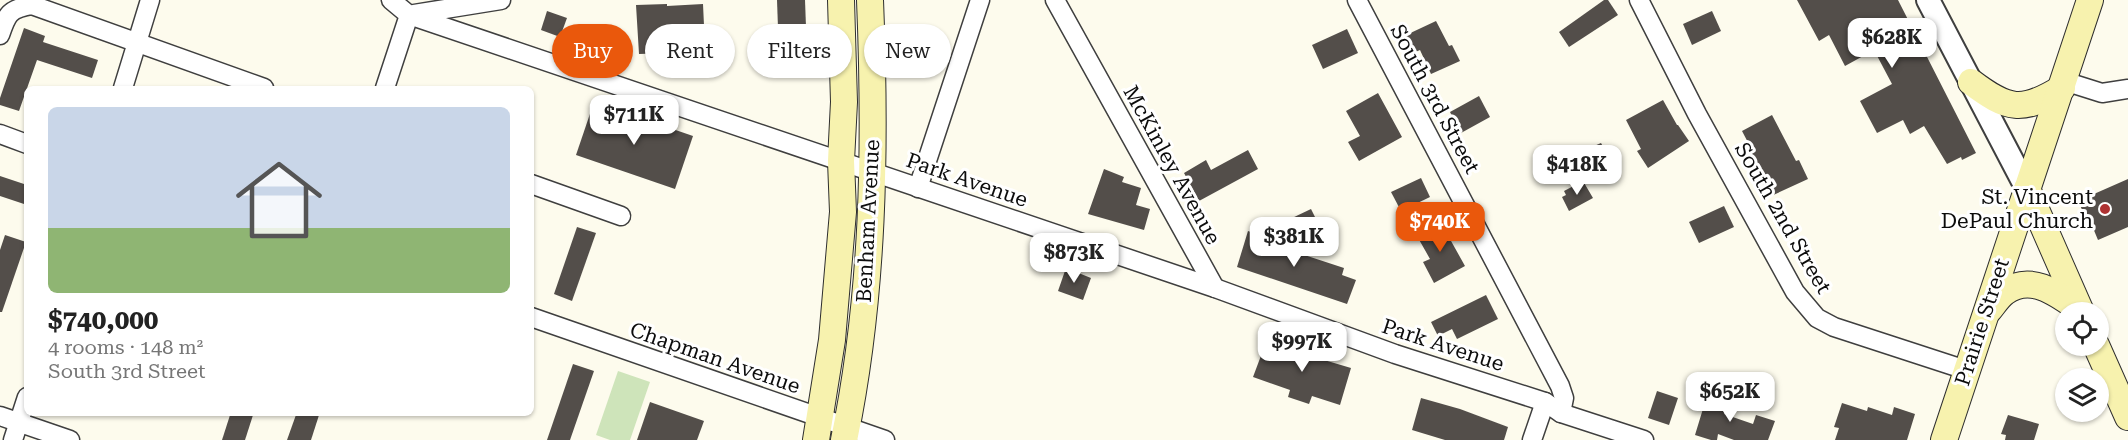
<!DOCTYPE html>
<meta charset="utf-8">
<style>
body{margin:0;font-family:"Roboto Serif",serif;background:#f2f2f2;color:#222;height:100vh;display:flex;flex-direction:column;font-size:22px;white-space:nowrap}
*{box-sizing:border-box;margin:0}
p{font-size:20px;color:#767676}
.icon{flex:none;width:33px;height:33px;fill:none;stroke:currentColor;stroke-width:2;stroke-linecap:round;stroke-linejoin:round}
.map{position:relative;flex:1;overflow:hidden}
.drawer{position:absolute;left:24px;top:86px;width:510px;height:330px;display:flex;flex-direction:column;background:#fff;border-radius:9px;box-shadow:0 2px 4px #0004}
.drawer>*{flex:none}
.banner{position:absolute;left:552px;top:24px;width:570px;height:54px;display:flex;gap:12px}
.buttons{position:absolute;left:2055px;top:302px;display:grid;gap:12px}
.buttons a{display:grid;place-items:center;width:54px;height:54px;border-radius:50%;background:#fff;box-shadow:0 2px 4px #0004;font-size:30px}
.price{position:absolute;translate:-50% -51px;padding:0 14px;border-radius:12px;background:#fff;color:#222;font-size:20px;line-height:39px;filter:drop-shadow(0 2px 3px #0008)}
.price::after{content:'';position:absolute;left:50%;top:36px;width:18px;height:14px;margin-left:-9px;background:inherit;clip-path:polygon(0 0,100% 0,50% 100%)}
.price.selected{background:#ea580c;color:#fff}
ul{padding:0;list-style:none}
li{display:grid;align-content:center;gap:12px;height:318px;padding:0 24px}
li+li{border-top:2px solid #e0e0e0}
li span{display:grid;place-items:center;height:186px;border-radius:9px;color:#555}
li>.icon{margin-inline-start:auto}
span .icon{width:108px;height:108px;fill:#fffc;stroke-width:1}
li b{font-size:26px}
.chip{padding:0 21px;border-radius:27px;background:#fff;box-shadow:0 2px 4px #0004;font-size:21px;line-height:54px}
.chip.selected{background:#ea580c;color:#fff}
.map>svg:first-child{display:block}
</style>
<div class="map">
<svg width="2128" height="440" viewBox="0 0 2128 440">
<rect width="100%" height="100%" fill="#fdfbed"/>
<path fill="#cee4ba" d="M618,371L650,382L630,440H610L596,435Z"/>
<g fill="#534e4a">
<path d="M777,0H805L806,27L778,28Z"/>
<path d="M1604,0H1608L1618,15L1569,47L1559,32Z"/>
<path d="M1797,0H1898L1976,153L1962,160L1961,157L1947,164L1924,126L1910,134L1903,120L1877,133L1860,101L1892,84L1874,50L1845,66L1829,35L1819,41Z"/>
<path d="M667,4V6L703,4L705,47L670,48V53L639,54L636,5Z"/>
<path d="M547,11L567,18L560,37L541,30Z"/>
<path d="M1712,11L1721,31L1692,45L1683,24Z"/>
<path d="M1436,21L1449,46L1452,45L1460,61L1431,74L1420,50L1413,53L1404,36Z"/>
<path d="M24,28L45,36L43,42L98,60L92,78L37,60L19,111L0,105V98Z"/>
<path d="M1347,29L1358,53L1323,69L1312,45Z"/>
<path d="M1378,93L1402,137L1359,161L1348,142L1360,136L1346,111Z"/>
<path d="M1479,96L1490,117L1461,133L1450,112Z"/>
<path d="M1663,100L1677,125H1678L1689,141L1648,168L1637,151L1641,149L1626,120Z"/>
<path d="M594,102L693,136L675,189L576,155Z"/>
<path d="M1772,115L1796,161L1799,160L1808,179L1769,197L1748,155L1753,152L1742,131Z"/>
<path d="M1601,143L1609,158L1593,166L1585,150Z"/>
<path d="M1248,150L1258,169L1199,201L1184,173L1206,160L1211,170Z"/>
<path d="M1104,169L1124,177L1122,182L1141,188L1136,205L1150,209L1144,230L1088,214Z"/>
<path d="M0,176L27,185V205L0,196Z"/>
<path d="M1421,178L1430,197L1401,211L1391,192Z"/>
<path d="M2128,179V227L2098,240L2093,228L2091,229L2078,201Z"/>
<path d="M1583,181L1593,198L1569,211L1562,197L1566,195L1564,191Z"/>
<path d="M1724,206L1734,227L1699,243L1689,222Z"/>
<path d="M1311,209L1320,227L1299,238L1290,219Z"/>
<path d="M1441,223L1465,266L1434,283L1423,262L1430,259L1417,236Z"/>
<path d="M577,227L596,233L572,301L554,294Z"/>
<path d="M1248,231L1286,244L1280,247L1344,268L1342,275L1356,280L1347,304L1237,267Z"/>
<path d="M5,235L26,242L2,312H0V250Z"/>
<path d="M1066,268L1091,278L1083,300L1058,291Z"/>
<path d="M1486,295L1498,319L1457,339L1452,329L1438,336L1431,322Z"/>
<path d="M1268,337L1325,358L1324,360L1351,368L1340,405L1312,396L1309,404L1288,397L1290,390L1253,377Z"/>
<path d="M573,364L594,371L570,440H547Z"/>
<path d="M1709,389L1725,394L1722,406L1726,408L1724,414L1753,424L1756,415L1775,421L1768,440H1734L1718,434L1717,440H1711L1695,435Z"/>
<path d="M1657,391L1678,398L1669,425L1648,418Z"/>
<path d="M1421,398L1460,409L1508,427L1504,440H1445L1412,430Z"/>
<path d="M650,402L704,421L697,440H637Z"/>
<path d="M1842,403L1867,411L1868,407L1892,415L1894,407L1915,414L1907,440H1835L1839,428L1834,427Z"/>
<path d="M231,412H254L245,440H222Z"/>
<path d="M297,412H320L311,440H287Z"/>
<path d="M2008,415L2039,424L2034,440H2005L2006,435L2001,434Z"/>
</g>
<g fill="none" stroke-linecap="round" stroke-linejoin="round">
<defs>
<g id="minor">
<path d="M1055,0L1215,288"/>
<path d="M1357,0L1560,386L1564,398L1561,413"/>
<path d="M1639,0L1697,114L1795,292L1817,318L1834,327L1966,370"/>
<path d="M414,14L501,0"/>
<path d="M409,15L1215,288L1395,354L1545,402L1561,413L1644,440"/>
<path d="M0,35C7,14 9,9 32,5L264,88"/>
<path d="M2064,81L2102,93L2128,89"/>
<path d="M123,88L150,0"/>
<path d="M385,88L409,15L391,0"/>
<path d="M0,134L27,144"/>
<path d="M531,184L621,216"/>
<path d="M918,188L980,0"/>
<path d="M531,317L885,440"/>
<path d="M0,416L70,440"/>
<path d="M13,440L27,397"/>
<path d="M1532,440L1545,402"/>
</g>
<path id="tertiary" d="M1928,0L2027,189"/>
<g id="secondary">
<path d="M1971,82C2008,110 2022,113 2062,88"/>
<path d="M2027,189L2081,312"/>
<path d="M1989,310C1994,304 1999,296 2005,292C2031,273 2058,294 2079,309"/>
<path d="M2096,345L2128,417"/>
<path d="M816,440L832,340L843,212L841,161L844,102L841,0"/>
<path d="M844,440C874,295 876,147 870,0"/>
<path d="M1944,440L2090,0"/>
</g>
</defs>
<use href="#minor" stroke="#3f3f3f" stroke-width="21"/>
<use href="#tertiary" stroke="#3f3f3f" stroke-width="26"/>
<use href="#secondary" stroke="#2e2e2e" stroke-width="28"/>
<use href="#minor" stroke="#fff" stroke-width="18"/>
<use href="#tertiary" stroke="#fff" stroke-width="22"/>
<use href="#secondary" stroke="#f7f2ae" stroke-width="26"/>
</g>
<circle fill="#ae3232" stroke="#fff" stroke-width="2" cx="2105" cy="209" r="6"/>
<g text-anchor="middle" stroke-width="6" stroke-linejoin="round" paint-order="stroke">
<g font-size="21" fill="#0c0c0c" stroke="#fff">
<text transform="translate(1435 99) rotate(62)" y="7">South 3rd Street</text>
<text transform="translate(1172 165) rotate(61)" y="7">McKinley Avenue</text>
<text transform="translate(967 180) rotate(19)" y="7">Park Avenue</text>
<text transform="translate(1783 218) rotate(60)" y="7">South 2nd Street</text>
<text transform="translate(868 221) rotate(-87)" y="7">Benham Avenue</text>
<text transform="translate(1982 322) rotate(-72)" y="7">Prairie Street</text>
<text transform="translate(1443 345) rotate(18)" y="7">Park Avenue</text>
<text transform="translate(715 358) rotate(19)" y="7">Chapman Avenue</text>
</g>
<g font-size="21" fill="#0c0c0c" stroke="#fff" text-anchor="end">
<text x="2093" y="204">St. Vincent<tspan x="2093" dy="24">DePaul Church</tspan></text>
</g>
</g>
</svg>
<div class="buttons">
<a><svg class="icon" aria-label="locate" viewBox="0 0 24 24"><circle cx="12" cy="12" r="6"/><path d="M12 2v4M12 18v4M2 12h4M18 12h4"/></svg></a>
<a><svg class="icon" aria-label="layers" viewBox="0 0 24 24"><path d="M12 4l9 5-9 5-9-5zM3 14l9 5 9-5"/></svg></a>
</div>
<b class="price" style="left:1892px;top:69px">$628K</b>
<b class="price" style="left:634px;top:146px">$711K</b>
<b class="price" style="left:1577px;top:196px">$418K</b>
<b class="price selected" style="left:1440px;top:253px">$740K</b>
<b class="price" style="left:1294px;top:268px">$381K</b>
<b class="price" style="left:1074px;top:284px">$873K</b>
<b class="price" style="left:1302px;top:373px">$997K</b>
<b class="price" style="left:1730px;top:423px">$652K</b>
<div class="banner">
<a class="chip selected">Buy</a>
<a class="chip">Rent</a>
<a class="chip">Filters</a>
<a class="chip">New</a>
</div>
<section class="drawer">
<ul>
<li><span style="background:linear-gradient(#c9d6e8 65%,#8fb573 0)"><svg class="icon" aria-label="home" viewBox="0 0 24 24"><path d="M3 11l9-7 9 7M6 9v11h12V9"/></svg></span><div><b>$740,000</b><p>4 rooms · 148 m²</p><p>South 3rd Street</p></div></li>
</ul>
</section>
</div>
